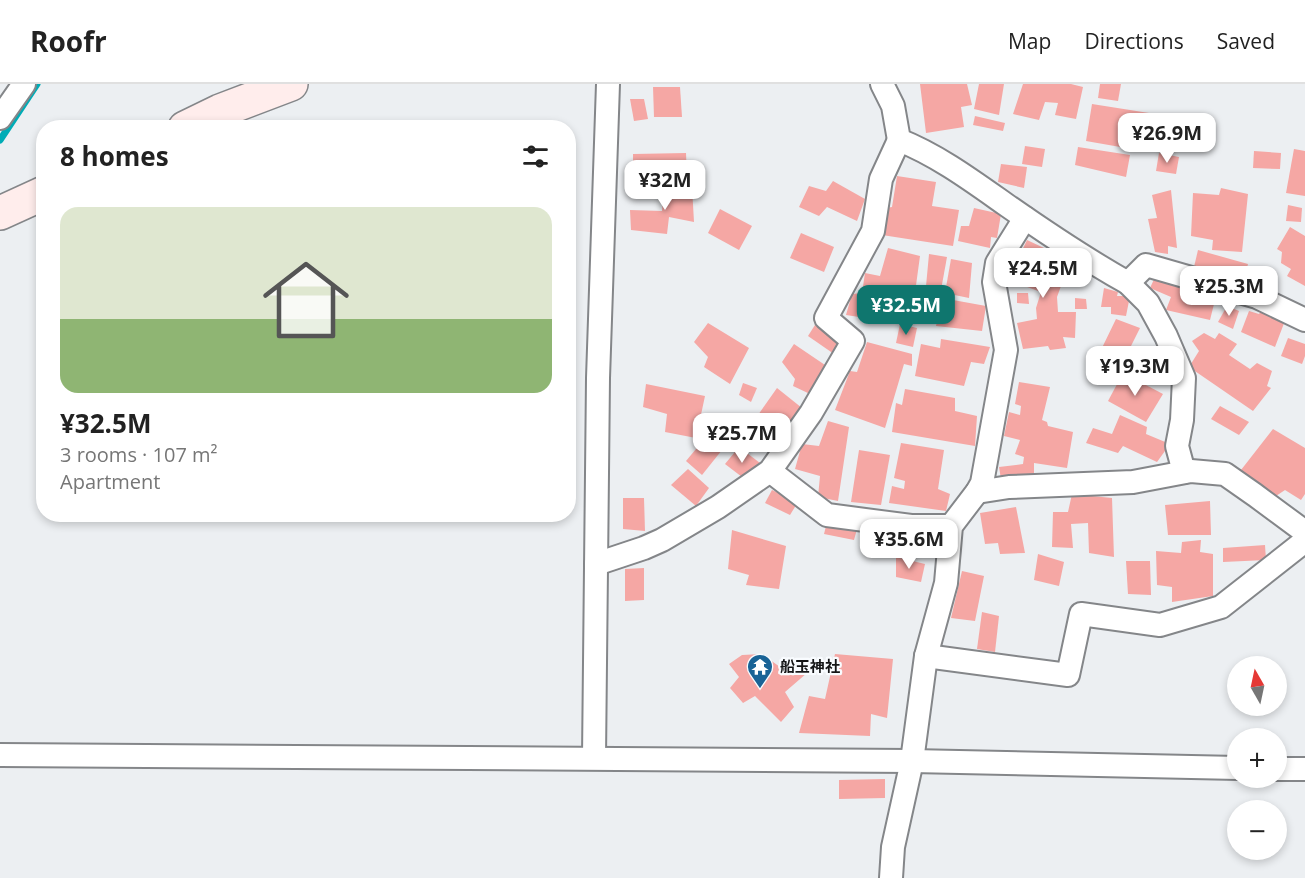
<!DOCTYPE html>
<meta charset="utf-8">
<style>
body{margin:0;font-family:"Open Sans","Noto Sans JP",sans-serif;background:#f6f6f6;color:#222;height:100vh;display:flex;flex-direction:column;font-size:22px;white-space:nowrap}
*{box-sizing:border-box;margin:0}
p{font-size:20px;color:#767676}
.icon{flex:none;width:33px;height:33px;fill:none;stroke:currentColor;stroke-width:2;stroke-linecap:round;stroke-linejoin:round}
.map{position:relative;flex:1;overflow:hidden}
.drawer{position:absolute;left:36px;top:36px;width:540px;height:402px;display:flex;flex-direction:column;background:#fff;border-radius:24px;box-shadow:0 3px 9px #0003}
.drawer>*{flex:none}
.needle{width:39px;rotate:351deg}
.fabs{position:absolute;left:1227px;top:572px;display:grid;gap:12px}
.fabs a{display:grid;place-items:center;width:60px;height:60px;border-radius:50%;background:#fff;box-shadow:0 3px 9px #0003;font-size:30px}
.price{position:absolute;translate:-50% -51px;padding:0 14px;border-radius:12px;background:#fff;color:#222;font-size:20px;line-height:39px;filter:drop-shadow(0 2px 3px #0008)}
.price::after{content:'';position:absolute;left:50%;top:36px;width:18px;height:14px;margin-left:-9px;background:inherit;clip-path:polygon(0 0,100% 0,50% 100%)}
.price.selected{background:#0f766e;color:#fff}
ul{padding:0;list-style:none}
li{display:grid;align-content:center;gap:12px;height:318px;padding:0 24px}
li+li{border-top:2px solid #e0e0e0}
li span{display:grid;place-items:center;height:186px;border-radius:18px;color:#555}
li>.icon{margin-inline-start:auto}
span .icon{width:108px;height:108px;fill:#fffc;stroke-width:1}
li b{font-size:26px}
h2{display:flex;justify-content:space-between;align-items:center;height:72px;padding:0 24px;font-size:26px}
header{display:flex;align-items:center;gap:36px;box-sizing:border-box;height:84px;padding:0 30px;background:#fff;border-bottom:2px solid #e0e0e0}
header strong{font-size:28px}
nav{display:flex;gap:33px;margin-inline-start:auto;font-size:21px}
.map>svg:first-child{display:block}
</style>
<header>
<strong>Roofr</strong>
<nav><a>Map</a><a>Directions</a><a>Saved</a></nav>
</header>
<div class="map">
<svg width="1305" height="794" viewBox="0 0 1305 794">
<rect width="100%" height="100%" fill="#eceff2"/>
<g fill="none" stroke-linecap="round" stroke-linejoin="round">
<path stroke="#00acb6" stroke-width="7" d="M0,56L37,0"/>
</g>
<g fill="#f5a7a4">
<path d="M920,0H967L972,21L961,23L964,43L926,49Z"/>
<path d="M979,0H1004L999,31L974,25Z"/>
<path d="M1023,0H1071L1083,3L1076,35L1055,31L1058,19L1045,18L1039,36L1013,30Z"/>
<path d="M1100,0H1121L1118,17L1098,14Z"/>
<path d="M653,3H680L682,33H654Z"/>
<path d="M630,15H644L648,35L634,37Z"/>
<path d="M1092,20L1149,29L1143,67L1086,57Z"/>
<path d="M975,32L1005,39L1003,47L973,41Z"/>
<path d="M1025,62L1045,65L1042,83L1022,80Z"/>
<path d="M1078,63L1130,71L1126,93L1075,81Z"/>
<path d="M1294,65L1305,67V112L1286,109Z"/>
<path d="M1254,67L1281,69L1280,85L1253,84Z"/>
<path d="M686,69L687,93L633,94V70Z"/>
<path d="M1159,69L1179,73L1176,90L1156,87Z"/>
<path d="M1001,80L1027,83L1024,104L998,98Z"/>
<path d="M897,92L936,98L932,122L959,126L953,162L882,151L886,124L892,123Z"/>
<path d="M833,97L865,115L857,137L827,123L819,132L799,123L809,102L826,107Z"/>
<path d="M664,102L692,103L694,138L669,133L667,150L631,146L630,126L662,127Z"/>
<path d="M1221,104L1248,110L1242,168L1212,166L1213,156L1191,152L1193,109L1219,111Z"/>
<path d="M1171,106L1177,164L1168,162V170L1155,168L1148,135L1157,134L1152,111Z"/>
<path d="M1288,121L1302,124L1301,138L1286,137Z"/>
<path d="M974,124L1001,130L997,154L991,153L990,164L958,157L961,142H969Z"/>
<path d="M720,125L752,142L739,166L708,149Z"/>
<path d="M1290,143L1305,152V202L1287,192L1291,185L1281,179L1282,168L1277,165Z"/>
<path d="M801,149L834,163L824,188L790,174Z"/>
<path d="M1027,156L1059,171L1057,186L1065,191L1057,213L1058,228H1076L1075,254L1063,253L1066,264L1050,266L1048,262L1023,265L1017,239L1037,235L1036,224L1041,208L1008,196Z"/>
<path d="M888,164L920,172L914,216L923,219L919,240L889,233L890,210L878,207L876,218L863,215L859,233L846,231L852,210L862,209L865,189L880,192Z"/>
<path d="M1198,166L1248,180L1244,197L1194,183Z"/>
<path d="M929,170L947,173L941,206L926,202Z"/>
<path d="M951,175L972,179L969,214L945,209Z"/>
<path d="M1156,191L1217,208L1210,236L1166,226L1171,213L1150,204Z"/>
<path d="M1104,204L1118,208L1117,212H1130L1126,232L1111,230V223H1101Z"/>
<path d="M1017,209H1028L1029,220L1017,219Z"/>
<path d="M942,214L986,222L982,247L936,242Z"/>
<path d="M1075,214L1086,215L1087,225H1075Z"/>
<path d="M1227,222L1239,227L1233,245L1218,238Z"/>
<path d="M1262,226L1286,234L1275,263L1241,248L1249,227L1259,230Z"/>
<path d="M1116,235L1140,244L1114,296L1101,292L1111,273L1100,268Z"/>
<path d="M708,239L749,264L730,300L704,283L708,273L694,258Z"/>
<path d="M900,240L917,244L913,263L896,259Z"/>
<path d="M815,241L841,259L834,270L808,252Z"/>
<path d="M1204,249L1215,255L1219,249L1237,260L1229,271L1250,285L1257,279L1272,287L1267,302L1271,304L1253,327L1189,283L1199,267L1192,257Z"/>
<path d="M1288,254L1305,260V272L1302,280L1281,272Z"/>
<path d="M941,255L990,263L984,280L971,278L964,302L915,292L921,260L940,264Z"/>
<path d="M867,258L912,270V282L904,280L885,344L835,326L850,287L857,288Z"/>
<path d="M794,260L825,281L810,310L793,302L795,295L782,278Z"/>
<path d="M1123,289L1163,310L1146,338L1108,317Z"/>
<path d="M1019,298L1050,303L1042,336L1047,338L1048,342L1073,348L1067,384L1034,379V391L1001,395L999,383L1023,380L1024,373L1015,370L1020,356L1004,352L1009,328L1020,331L1021,322L1015,320Z"/>
<path d="M743,299L757,304L751,318L739,311Z"/>
<path d="M646,300L705,312L696,354L665,348L667,330L643,323Z"/>
<path d="M777,304L802,324L793,339L786,332L773,347L781,354L771,365L746,348Z"/>
<path d="M905,305L955,314V327L977,332L975,362L892,348L896,319L902,321Z"/>
<path d="M1220,322L1249,338L1239,351L1211,335Z"/>
<path d="M1120,331L1147,343L1146,350L1170,360L1157,378L1123,362L1118,369L1086,359L1093,344L1112,350Z"/>
<path d="M828,337L849,343L838,417L818,413L820,392L795,385L802,360L819,362Z"/>
<path d="M1273,345L1305,364V410L1301,416L1285,406L1276,412L1241,386Z"/>
<path d="M706,353L722,366L702,391L686,377Z"/>
<path d="M901,359L944,366L938,405L950,410L946,427L889,419L892,402L904,405L905,397L894,394Z"/>
<path d="M739,363L760,379L746,396L725,380Z"/>
<path d="M859,366L890,371L881,421L851,418Z"/>
<path d="M688,385L709,404L696,422L671,401Z"/>
<path d="M772,406L798,418L790,431L765,419Z"/>
<path d="M1072,410L1112,414L1114,473L1089,469L1088,439L1071,440L1073,464L1052,463L1053,428H1068Z"/>
<path d="M623,414H644L645,447L623,445Z"/>
<path d="M1210,417L1211,451H1168L1165,421Z"/>
<path d="M1016,423L1025,469L1000,470L998,459L985,460L980,429Z"/>
<path d="M827,438L857,445L854,456L824,450Z"/>
<path d="M732,446L786,462L779,505L746,501L749,491L728,485Z"/>
<path d="M1201,456L1200,468L1213,470V512L1172,518V503L1157,501L1156,467L1181,469L1182,458Z"/>
<path d="M1265,461L1266,476L1223,478V464Z"/>
<path d="M1038,470L1064,478L1059,502L1034,496Z"/>
<path d="M896,473L925,480L921,498L896,493Z"/>
<path d="M1126,477H1150L1151,511L1128,510Z"/>
<path d="M644,484V516L625,517V485Z"/>
<path d="M962,487L984,492L975,537L951,534Z"/>
<path d="M982,528L999,532L995,568L977,565Z"/>
<path d="M762,570L780,583L792,577L807,589L785,608L794,623L781,638L755,612L743,619L730,604L739,593L729,580L742,571Z"/>
<path d="M835,570L893,575L887,634L871,630L870,652L799,649L809,612L825,615Z"/>
<path d="M885,695V714L839,715V696Z"/>
</g>
<g fill="none" stroke-linecap="round" stroke-linejoin="round">
<defs>
<g id="minor">
<path d="M882,0L893,22L899,56C937,71 971,96 1005,120C1045,148 1085,175 1128,199L1146,181L1257,213L1305,236"/>
<path d="M0,34L24,0"/>
<path d="M1128,199L1148,219L1166,252L1184,294L1182,336L1177,362L1184,388"/>
<path d="M770,387L827,431L911,442H951"/>
<path d="M977,408L1009,403L1133,398L1191,387L1225,390L1255,411L1305,448"/>
<path d="M596,480L644,464L662,456L718,423L770,387L811,329L853,257L826,234L873,147L881,95L899,56"/>
<path d="M926,572L1068,591L1081,530L1160,541L1221,523L1305,457"/>
<path d="M0,671L912,677L1238,684"/>
<path d="M594,674L598,294L608,0"/>
<path d="M1276,685H1305"/>
<path d="M891,794L893,763L912,677L926,572L946,499L951,442L977,408L982,399L1006,266L994,198L997,179L1025,134"/>
</g>
<g id="secondary">
<path d="M185,44L220,27L291,0"/>
<path d="M0,129L44,109"/>
</g>
</defs>
<use href="#minor" stroke="#848689" stroke-width="26"/>
<use href="#secondary" stroke="#848689" stroke-width="36"/>
<use href="#minor" stroke="#fff" stroke-width="22"/>
<use href="#secondary" stroke="#ffedec" stroke-width="33"/>
</g>
<defs>
<symbol id="temple-pin" viewBox="-11 -11 22 30"><path d="M0 17L-7.5 6A9.5 9.5 0 1 1 7.5 6Z" fill="#196396" stroke="#f9fcff"/><path d="M0-6L5-2H3V0L6.5 2.5H4V6H1.5V3h-3V6H-4V2.5H-6.5L-3 0V-2H-5Z" fill="#fff"/></symbol>
</defs>
<g fill-rule="evenodd">
<use href="#temple-pin" x="745" y="568" width="30" height="40"/>
</g>
<g text-anchor="middle" stroke-width="4.5" stroke-linejoin="round" paint-order="stroke">
<g font-size="15" font-weight="bold" fill="#141516" stroke="#f9fcff" text-anchor="start">
<text x="780" y="588">船玉神社</text>
</g>
</g>
</svg>
<div class="fabs">
<a><svg class="needle" viewBox="-14 -14 28 28"><path d="M0-13l5 13h-10z" fill="#e53935"/><path d="M0 13l5-13h-10z" fill="#767676"/></svg></a>
<a>+</a>
<a>−</a>
</div>
<b class="price" style="left:1167px;top:80px">¥26.9M</b>
<b class="price" style="left:665px;top:127px">¥32M</b>
<b class="price" style="left:1043px;top:215px">¥24.5M</b>
<b class="price" style="left:1229px;top:233px">¥25.3M</b>
<b class="price selected" style="left:906px;top:252px">¥32.5M</b>
<b class="price" style="left:1135px;top:313px">¥19.3M</b>
<b class="price" style="left:742px;top:380px">¥25.7M</b>
<b class="price" style="left:909px;top:486px">¥35.6M</b>
<section class="drawer">
<h2>8 homes<svg class="icon" aria-label="filters" viewBox="0 0 24 24"><path d="M4 7h16M4 17h16"/><circle cx="9" cy="7" r="2"/><circle cx="15" cy="17" r="2"/></svg></h2>
<ul>
<li><span style="background:linear-gradient(#dfe7d0 60%,#8fb573 0)"><svg class="icon" aria-label="home" viewBox="0 0 24 24"><path d="M3 11l9-7 9 7M6 9v11h12V9"/></svg></span><div><b>¥32.5M</b><p>3 rooms · 107 m²</p><p>Apartment</p></div></li>
</ul>
</section>
</div>
